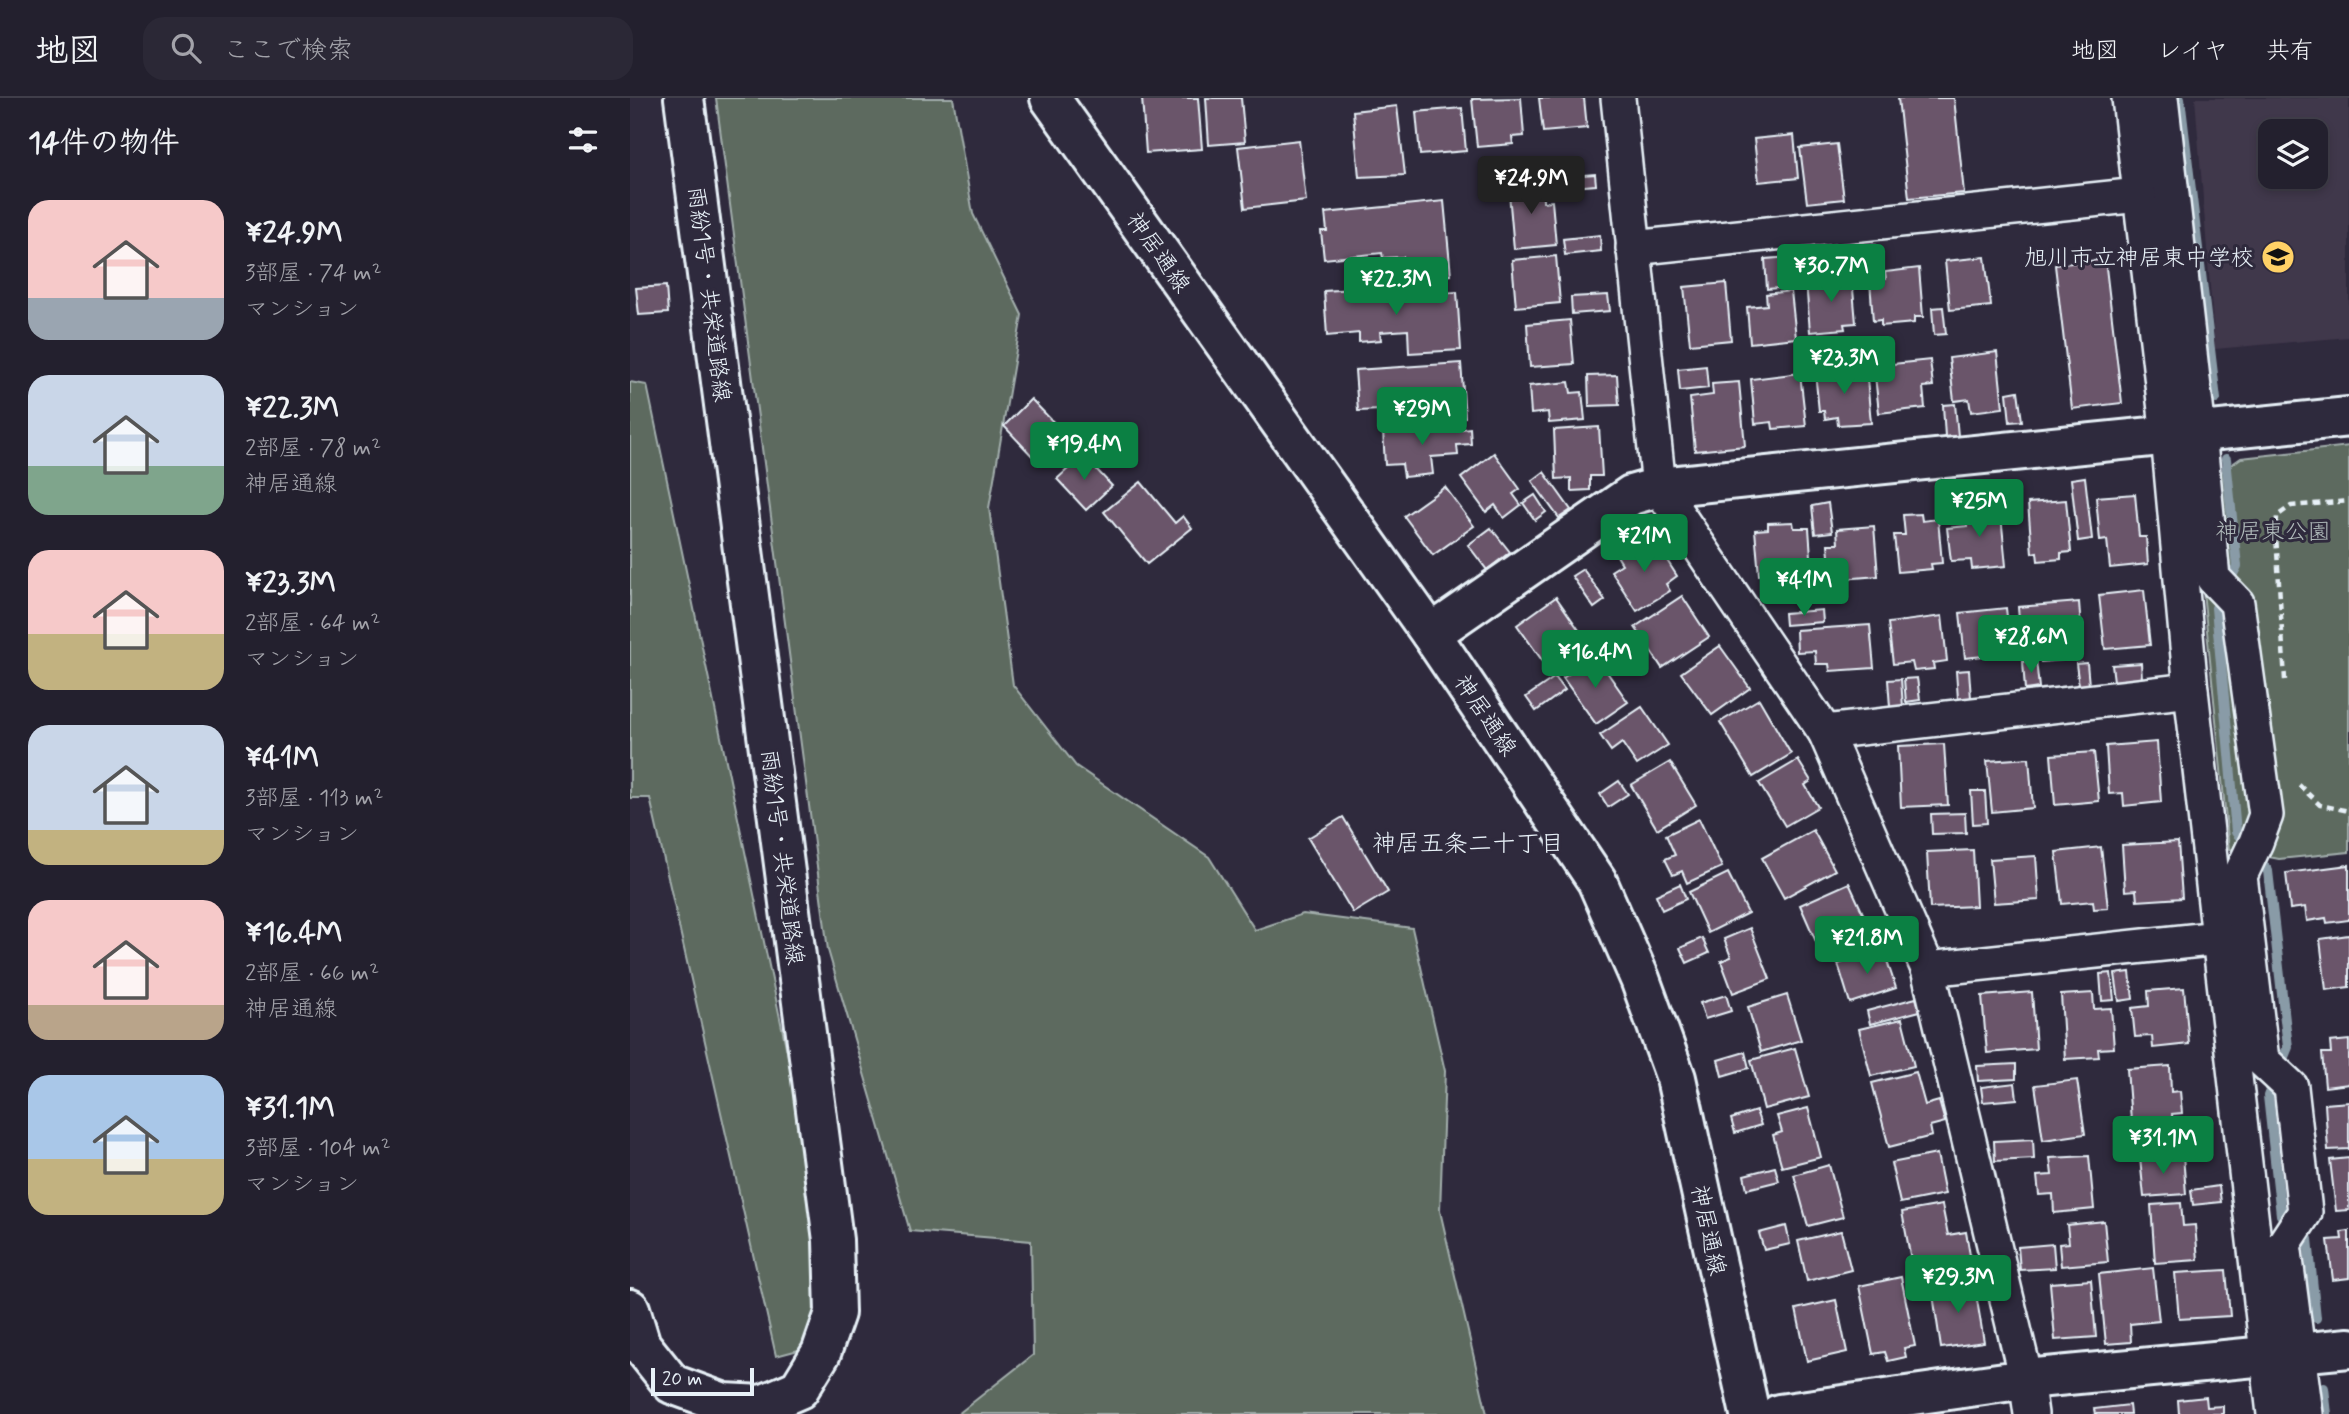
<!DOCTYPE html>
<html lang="ja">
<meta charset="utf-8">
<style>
body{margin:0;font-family:Mynerve,"Klee One",sans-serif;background:#2b2836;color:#f1f3f6;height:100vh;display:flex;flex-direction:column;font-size:26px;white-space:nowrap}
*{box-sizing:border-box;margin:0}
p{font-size:23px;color:#a3a3aa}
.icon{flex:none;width:38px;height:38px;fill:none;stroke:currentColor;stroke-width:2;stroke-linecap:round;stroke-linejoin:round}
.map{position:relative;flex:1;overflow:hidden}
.sheet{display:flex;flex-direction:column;background:#23202e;width:630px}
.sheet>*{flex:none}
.fabs{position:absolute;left:1628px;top:21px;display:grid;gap:14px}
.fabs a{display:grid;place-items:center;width:70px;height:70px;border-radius:14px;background:#23202e;box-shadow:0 4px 10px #0003,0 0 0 2px #403e4a;font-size:35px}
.scale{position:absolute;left:21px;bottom:18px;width:103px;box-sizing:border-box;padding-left:7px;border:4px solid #e8f1f8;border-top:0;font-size:19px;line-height:24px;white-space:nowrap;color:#e8f1f8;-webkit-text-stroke:5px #2f2a3d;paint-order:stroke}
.price{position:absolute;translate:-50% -60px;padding:0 16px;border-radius:7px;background:#0b8043;color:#fff;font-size:23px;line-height:46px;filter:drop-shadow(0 2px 4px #0008)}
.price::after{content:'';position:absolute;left:50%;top:42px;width:21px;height:16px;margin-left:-10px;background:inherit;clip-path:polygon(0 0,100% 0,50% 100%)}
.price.on{background:#222;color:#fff}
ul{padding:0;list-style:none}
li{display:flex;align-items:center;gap:21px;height:175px;padding:0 28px}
li span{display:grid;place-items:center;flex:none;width:196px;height:140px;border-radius:21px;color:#555}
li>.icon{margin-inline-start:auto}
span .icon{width:84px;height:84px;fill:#fffc;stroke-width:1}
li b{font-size:30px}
h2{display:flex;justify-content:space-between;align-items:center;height:84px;padding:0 28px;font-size:30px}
header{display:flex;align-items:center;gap:42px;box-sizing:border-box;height:98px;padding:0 35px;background:#23202e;border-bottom:2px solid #403e4a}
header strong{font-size:33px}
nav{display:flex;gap:38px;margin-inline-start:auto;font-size:24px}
.search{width:490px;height:63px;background:#2b2836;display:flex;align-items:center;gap:18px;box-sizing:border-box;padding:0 24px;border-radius:21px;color:#a3a3aa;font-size:26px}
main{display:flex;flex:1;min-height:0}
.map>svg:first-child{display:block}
</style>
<header>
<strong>地図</strong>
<div class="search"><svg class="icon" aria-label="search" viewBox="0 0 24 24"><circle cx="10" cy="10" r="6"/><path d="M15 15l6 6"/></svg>ここで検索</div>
<nav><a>地図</a><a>レイヤ</a><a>共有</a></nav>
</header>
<main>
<section class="sheet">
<h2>14件の物件<svg class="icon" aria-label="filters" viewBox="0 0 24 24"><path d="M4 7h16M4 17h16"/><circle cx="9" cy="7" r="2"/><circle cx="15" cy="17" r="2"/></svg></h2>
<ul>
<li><span style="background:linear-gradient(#f6c9c9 70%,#9aa5b1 0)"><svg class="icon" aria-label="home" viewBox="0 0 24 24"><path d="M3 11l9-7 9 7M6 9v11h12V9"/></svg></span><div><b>¥24.9M</b><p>3部屋 · 74 m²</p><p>マンション</p></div></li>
<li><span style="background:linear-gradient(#c9d6e8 65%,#7fa58c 0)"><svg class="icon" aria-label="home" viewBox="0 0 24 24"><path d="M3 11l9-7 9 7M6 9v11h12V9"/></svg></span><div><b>¥22.3M</b><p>2部屋 · 78 m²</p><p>神居通線</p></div></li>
<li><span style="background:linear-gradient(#f6c9c9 60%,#c2b280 0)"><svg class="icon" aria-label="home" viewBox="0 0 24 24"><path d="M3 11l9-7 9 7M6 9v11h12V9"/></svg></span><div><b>¥23.3M</b><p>2部屋 · 64 m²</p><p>マンション</p></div></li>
<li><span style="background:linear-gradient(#c9d6e8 75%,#c2b280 0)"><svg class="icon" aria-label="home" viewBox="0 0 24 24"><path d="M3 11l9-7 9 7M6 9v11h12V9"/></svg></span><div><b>¥41M</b><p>3部屋 · 113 m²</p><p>マンション</p></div></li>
<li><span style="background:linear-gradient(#f6c9c9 75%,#b9a48a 0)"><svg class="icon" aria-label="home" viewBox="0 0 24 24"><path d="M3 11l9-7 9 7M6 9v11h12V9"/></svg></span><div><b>¥16.4M</b><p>2部屋 · 66 m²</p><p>神居通線</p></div></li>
<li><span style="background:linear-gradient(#a9c7e8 60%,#c2b280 0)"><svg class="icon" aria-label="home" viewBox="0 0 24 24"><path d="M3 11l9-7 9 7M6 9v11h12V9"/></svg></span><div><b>¥31.1M</b><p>3部屋 · 104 m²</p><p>マンション</p></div></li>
</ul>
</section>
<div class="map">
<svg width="1719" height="1316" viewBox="0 0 1719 1316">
<rect width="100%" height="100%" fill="#2f2a3d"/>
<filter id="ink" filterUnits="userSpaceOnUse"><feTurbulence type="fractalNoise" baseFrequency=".0143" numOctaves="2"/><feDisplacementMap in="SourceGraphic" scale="14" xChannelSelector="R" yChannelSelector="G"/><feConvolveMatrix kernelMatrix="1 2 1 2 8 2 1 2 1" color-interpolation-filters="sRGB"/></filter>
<g filter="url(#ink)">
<path fill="#41374b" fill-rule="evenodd" d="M1565,0H1719V239L1585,251ZM1640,33H1685V79H1640Z"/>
<g fill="#5d6a5f" stroke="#a2aeac" stroke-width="2">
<path d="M86,0H323L343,116L392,217L359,410L383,587L446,668L579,759L625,832L673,816L782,830L815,973L810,1113L857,1316H328L403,1257L401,1143L280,1133L198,852Z"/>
<path d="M0,284L17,287L217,1239L146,1258L20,700H0Z"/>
<path d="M1719,348V754L1649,761L1599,751L1563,394L1611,360Z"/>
</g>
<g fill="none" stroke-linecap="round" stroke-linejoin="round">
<g stroke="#899ba7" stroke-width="10">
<path d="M1550,0L1586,301"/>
<path d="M1596,361L1607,468L1586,510L1606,734L1638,773L1658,949L1638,998L1651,1117L1678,1141L1686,1220"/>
<path d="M1694,1290L1697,1316"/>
</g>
</g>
<g fill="#6b556b" stroke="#e8f1f8" stroke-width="2">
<path d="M512,0H568L572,51L516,55Z"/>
<path d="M576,0H611L615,44L579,47Z"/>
<path d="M891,0L894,38L882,39L883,46L847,49L842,1Z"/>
<path d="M909,0H954L957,30L913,34Z"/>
<path d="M1268,0H1324L1334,95L1279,100Z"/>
<path d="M767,8L775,77L729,79L723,13Z"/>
<path d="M832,10L836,53L790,57L786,14Z"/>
<path d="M1164,37L1168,80L1129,84L1124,41Z"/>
<path d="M669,42L676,103L615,110L608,49Z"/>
<path d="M1207,46L1214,101L1177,105L1170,50Z"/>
<path d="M965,76L966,87L930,90L929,79Z"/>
<path d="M912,82L913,104L922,103L926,147L884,151L878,84Z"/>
<path d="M814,103L821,177L775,181L773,159L753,160L752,155L694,161L691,133H697L695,115Z"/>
<path d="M970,137L971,153L935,157L933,141Z"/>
<path d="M1235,147H1246L1248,170L1236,171Z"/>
<path d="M926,158L930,205L886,209L882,162Z"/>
<path d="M1160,159L1162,189L1137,191L1135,161Z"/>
<path d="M1355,159L1361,208L1320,212L1315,163Z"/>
<path d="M1475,161L1492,305L1442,311L1425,167Z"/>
<path d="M1289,170L1293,219H1284V225L1251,228V222L1243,223L1240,183L1256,181L1255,174Z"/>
<path d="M1222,180L1226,225L1214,226L1215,231L1180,234L1176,183Z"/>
<path d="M1096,185L1101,242L1060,246L1054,189Z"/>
<path d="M36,188L38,215L9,217L6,190Z"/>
<path d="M770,188L771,198L827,194L831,252L779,255L778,232L750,234L751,242L729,244V235L697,238L694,193Z"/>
<path d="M1161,193L1166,240L1120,245L1117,209L1137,207L1136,196Z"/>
<path d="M978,197L980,213L942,216L941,199Z"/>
<path d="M1313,209L1316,236L1304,237L1302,210Z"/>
<path d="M940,222L944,266L900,269L897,226Z"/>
<path d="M1367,254L1373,310L1341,314L1339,301L1324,303L1319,260Z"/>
<path d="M1300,262L1303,288L1293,289L1295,310L1249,315L1244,268Z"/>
<path d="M831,265L835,319L811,321L810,312L770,315L771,325L752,326L751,312L728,313L725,272Z"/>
<path d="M1076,268L1078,290L1050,293L1048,271Z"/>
<path d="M1236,270L1241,325L1208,327L1207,319L1195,321L1194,313H1189L1185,274Z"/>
<path d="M1170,275L1176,328L1143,331L1142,324L1125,326L1121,281Z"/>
<path d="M987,277L989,307L959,308L958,278Z"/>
<path d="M939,284L941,295L952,294L955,322L919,325L918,314L901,316L899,288Z"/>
<path d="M1109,284L1115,348L1065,353L1060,300L1083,297L1082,286Z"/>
<path d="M1388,293L1392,323L1380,324L1377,295Z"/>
<path d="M401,301L435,336L407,363L374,328Z"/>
<path d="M1325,306L1328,338L1315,339L1313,307Z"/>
<path d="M823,327V332L840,330L841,346L827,347L828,357L801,359L803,376L774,379L772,366L755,367L753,332Z"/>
<path d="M969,329L972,378H960V392L941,393V380L926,381L924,332Z"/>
<path d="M864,355L890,391L883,396L891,407L874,420L865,407L856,414L831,380Z"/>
<path d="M453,357L482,388L456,412L427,381Z"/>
<path d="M914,374L941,412L929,420L902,383Z"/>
<path d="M1455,379L1462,441L1448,443L1441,381Z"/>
<path d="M511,384L545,425L553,418L562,430L517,466L474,414Z"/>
<path d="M815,389L844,428L803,457L774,418Z"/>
<path d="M1326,390L1329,421L1312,423L1310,392Z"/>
<path d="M1505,396L1509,439H1516L1518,466L1480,470L1477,442L1470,443L1466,399Z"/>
<path d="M905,397L916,414L905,422L893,405Z"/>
<path d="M1436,402L1441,454L1431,455V461L1408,463L1407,454L1402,455L1398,405Z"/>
<path d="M1198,405L1202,434L1185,436L1182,408Z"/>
<path d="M1370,407L1376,468L1342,471L1341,462L1321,463L1317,430L1337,428L1336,410Z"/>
<path d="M1291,416L1292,423L1308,421L1312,465L1301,466L1302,471L1268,474L1264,437H1275L1273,417Z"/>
<path d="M1163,424L1164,430H1179L1182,473L1129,477L1125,432L1138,431V425Z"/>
<path d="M1244,428L1248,478L1201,482L1198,446H1208L1207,431Z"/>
<path d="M861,430L880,454L857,472L838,447Z"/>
<path d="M1024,442L1047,478L1036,486L1040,493L1007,513L981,473L992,466L986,456L1001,446L1006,454Z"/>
<path d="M953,471L975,502L964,510L942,478Z"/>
<path d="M1514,492L1520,547L1475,551L1469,497Z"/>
<path d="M1052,498L1079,539L1032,570L1005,529Z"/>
<path d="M926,499L958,545L919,572L887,527Z"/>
<path d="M1449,504L1451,531L1442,532L1444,561L1411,564L1410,547L1391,549L1388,509Z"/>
<path d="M1376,510L1381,555L1335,560L1330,515Z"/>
<path d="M1192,512L1193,524L1155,527L1154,515Z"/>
<path d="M1312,518L1317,563L1303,565L1304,571L1284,573L1282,564L1263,566L1258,525Z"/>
<path d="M1240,527L1244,570L1200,573L1199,566H1186L1185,553L1167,554L1166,532Z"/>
<path d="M1090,548L1120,590L1082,617L1051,575Z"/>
<path d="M965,557L998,604L966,626L933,580Z"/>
<path d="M1406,562L1409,590L1395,592L1393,563Z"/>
<path d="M1457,565L1459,587L1449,588L1446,566Z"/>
<path d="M1511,565L1512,581L1484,583L1482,567Z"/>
<path d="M1339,572L1341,600L1328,601L1326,573Z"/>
<path d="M925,579L935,592L906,613L896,599Z"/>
<path d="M1287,580L1290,602L1276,604L1274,581Z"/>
<path d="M1271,581L1273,609H1260L1258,582Z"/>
<path d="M1129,601L1161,656L1123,679L1090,624Z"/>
<path d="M1012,609L1038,647L1007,667L992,645L981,653L970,637Z"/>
<path d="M1527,644L1531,704L1494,708L1493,695L1479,696L1476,648Z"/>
<path d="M1314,646L1318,707L1271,709L1268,648Z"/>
<path d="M1464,654L1469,703L1425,707L1421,657Z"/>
<path d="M1399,660L1403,710L1362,714L1357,663Z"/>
<path d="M1168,662L1181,683L1175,687L1188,709L1155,728L1129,685Z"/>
<path d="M1040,664L1066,707L1027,731L1001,687Z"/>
<path d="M989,683L998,696L978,709L970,696Z"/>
<path d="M1341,693H1355L1357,725L1343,726Z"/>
<path d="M1335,715L1336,735L1302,736L1301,716Z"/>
<path d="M713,719L758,794L723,815L678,740Z"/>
<path d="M1069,721L1092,769L1057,785L1052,773L1043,777L1035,761L1045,757L1036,737Z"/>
<path d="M1183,732L1205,772L1154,800L1132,760Z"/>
<path d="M1548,744L1552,800L1507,803L1506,792L1495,793L1492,747Z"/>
<path d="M1471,749L1478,810L1464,811L1463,803L1432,806L1426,754Z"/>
<path d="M1343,752L1346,808L1300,810L1297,754Z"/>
<path d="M1406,758L1409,802L1364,805L1360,761Z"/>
<path d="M1719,767V822L1697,825L1696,820L1677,823L1675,809L1660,811L1656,775Z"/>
<path d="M1098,775L1118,815L1078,835L1059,794Z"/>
<path d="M1219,785L1241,833L1191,855L1170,807Z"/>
<path d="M1050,786L1056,801L1032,812L1026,797Z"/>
<path d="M1120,830L1140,881L1103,895L1091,863L1101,859L1094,841Z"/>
<path d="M1719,837V889L1696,892L1690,841Z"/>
<path d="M1072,840L1079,855L1057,865L1050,850Z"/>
<path d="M1253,851L1266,890L1220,905L1208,866Z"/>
<path d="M1500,874L1503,901L1489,903L1485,876Z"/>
<path d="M1481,875L1484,902L1472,903L1470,876Z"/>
<path d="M1554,890L1559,946L1523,950L1522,938L1505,939L1502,910L1519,908L1518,893Z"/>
<path d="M1402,894L1406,951L1357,955L1352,898Z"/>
<path d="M1463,895L1464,911L1481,910L1484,950L1468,951L1469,959L1435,961L1431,897Z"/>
<path d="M1096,897L1101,913L1075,921L1070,905Z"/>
<path d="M1157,897L1171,942L1131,954L1118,909Z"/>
<path d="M1286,900L1290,913L1240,926L1237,913Z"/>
<path d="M1272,921L1284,968L1241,978L1229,931Z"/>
<path d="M1719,942V986L1695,989L1692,955H1701L1700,944Z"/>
<path d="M1165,950L1179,999L1134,1011L1121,962Z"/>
<path d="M1115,954L1119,970L1092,978L1088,962Z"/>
<path d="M1386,966V981L1348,983L1347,968Z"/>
<path d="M1540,968L1541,994L1550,993L1552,1015L1542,1016L1543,1033L1502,1035L1497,971Z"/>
<path d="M1286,974L1295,1007L1309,1003L1315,1024L1300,1028L1302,1038L1259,1049L1242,985Z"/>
<path d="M1447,982L1455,1036L1413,1042L1405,987Z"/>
<path d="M1385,985L1387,1001L1353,1004L1351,989Z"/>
<path d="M1719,1004V1051L1698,1052L1695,1006Z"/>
<path d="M1178,1010L1191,1059L1152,1069L1143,1037L1152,1034L1147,1018Z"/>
<path d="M1126,1013L1131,1027L1105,1035L1101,1021Z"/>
<path d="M1403,1041L1404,1061L1365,1063L1364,1043Z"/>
<path d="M1307,1056L1315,1096L1270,1105L1261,1065Z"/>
<path d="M1553,1057L1556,1096L1514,1099L1510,1060Z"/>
<path d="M1459,1058L1464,1111L1424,1115L1423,1096L1409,1097L1407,1078L1422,1077L1420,1060Z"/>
<path d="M1719,1060V1112L1706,1113L1700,1062Z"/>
<path d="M1199,1067L1213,1119L1178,1128L1164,1077Z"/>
<path d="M1145,1069L1149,1083L1117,1091L1114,1077Z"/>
<path d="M1589,1088L1591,1104L1563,1107L1561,1092Z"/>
<path d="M1551,1105L1553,1128L1565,1127L1568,1162L1525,1165L1521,1107Z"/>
<path d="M1312,1107L1318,1137L1336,1134L1342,1169L1308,1175L1306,1163L1282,1167L1272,1114Z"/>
<path d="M1474,1123L1478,1164L1431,1168L1429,1146L1439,1145L1437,1127Z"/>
<path d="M1156,1128L1160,1146L1134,1152L1129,1135Z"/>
<path d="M1211,1133L1221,1172L1177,1183L1168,1143Z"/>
<path d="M1719,1133V1180L1703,1182L1698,1142L1712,1141L1711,1134Z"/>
<path d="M1423,1146L1425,1170L1390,1172L1388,1149Z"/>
<path d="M1523,1170L1529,1223L1500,1226L1501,1244L1476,1246L1469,1176Z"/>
<path d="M1596,1172L1600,1218L1549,1221L1545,1175Z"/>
<path d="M1271,1179L1285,1248L1274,1250L1276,1259L1258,1263L1255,1254L1243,1256L1229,1188Z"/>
<path d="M1461,1182L1466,1239L1425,1242L1420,1185Z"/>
<path d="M1344,1184L1354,1244L1311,1250L1302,1190Z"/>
<path d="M1206,1202L1217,1254L1177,1263L1166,1211Z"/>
<path d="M1576,1299L1577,1309L1593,1308V1316H1549L1548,1302Z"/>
<path d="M1499,1307L1500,1316H1465L1464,1311Z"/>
</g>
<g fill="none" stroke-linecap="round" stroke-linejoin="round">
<defs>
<g id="street">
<path d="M988,0L1029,389L1195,634L1298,871L1396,1281L1401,1316"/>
<path d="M1499,0L1538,338L1561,592L1589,840L1644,1316"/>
<path d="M1531,0L1569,334L1583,480L1607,505L1636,717L1626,744L1610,778L1632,962L1661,989L1675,1114L1654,1146L1676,1316"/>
<path d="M1003,150L1509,97"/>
<path d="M1195,634L1561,592"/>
<path d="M1298,871L1589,840"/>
</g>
<g id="secondary">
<path d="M420,0L801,536L967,783L1010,881L1046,980L1120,1316"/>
<path d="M801,536L1001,397L1029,389L1719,319"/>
<path d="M0,1211L11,1247L42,1286L94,1305L132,1307L169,1291L191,1255L205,1215L203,1142L54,0"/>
<path d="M1149,1316L1396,1281L1719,1250"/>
</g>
</defs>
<use href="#street" stroke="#e8f1f8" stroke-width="38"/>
<use href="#secondary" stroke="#e8f1f8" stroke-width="44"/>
<g stroke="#e8f1f8" stroke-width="4.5" stroke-dasharray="7 5" stroke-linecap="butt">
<path d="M1655,582L1646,437L1647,418L1661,408L1719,403"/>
<path d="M1669,687L1690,707L1719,713"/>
</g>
<use href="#street" stroke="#2f2a3d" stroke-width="33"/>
<use href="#secondary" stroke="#2f2a3d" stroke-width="38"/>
</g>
</g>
<defs>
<symbol id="school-disc" viewBox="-11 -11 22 22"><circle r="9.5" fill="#ffd166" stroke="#2f2a3d"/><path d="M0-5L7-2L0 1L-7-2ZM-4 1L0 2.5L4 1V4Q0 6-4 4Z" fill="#111"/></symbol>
</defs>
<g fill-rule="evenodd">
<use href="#school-disc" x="1629" y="140" width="38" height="38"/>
</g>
<g text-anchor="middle" stroke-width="6" stroke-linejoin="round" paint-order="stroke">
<g font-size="23" fill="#e8f1f8" stroke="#2f2a3d">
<text transform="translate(529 154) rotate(55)" y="8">神居通線</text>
<text transform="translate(80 196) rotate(83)" y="8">雨紛1号・共栄道路線</text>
<text transform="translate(856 617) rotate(56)" y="8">神居通線</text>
<text transform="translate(153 759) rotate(83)" y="8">雨紛1号・共栄道路線</text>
<text transform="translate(1079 1132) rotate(78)" y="8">神居通線</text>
</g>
<g font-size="23" fill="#e8f1f8" stroke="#2f2a3d" text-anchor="end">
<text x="1624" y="167">旭川市立神居東中学校</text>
</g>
<g font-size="23" fill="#b0bbbb" stroke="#2f2a3d">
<text x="1643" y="441">神居東公園</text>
</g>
<g font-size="24" fill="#e8f1f8" stroke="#2f2a3d">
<text x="838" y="753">神居五条二十丁目</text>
</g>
</g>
</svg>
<div class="fabs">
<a><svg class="icon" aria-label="layers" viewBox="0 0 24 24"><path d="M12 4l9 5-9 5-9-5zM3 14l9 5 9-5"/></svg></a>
</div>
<div class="scale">20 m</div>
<b class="price on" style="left:901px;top:118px">¥24.9M</b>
<b class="price" style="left:1201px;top:206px">¥30.7M</b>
<b class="price" style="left:766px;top:219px">¥22.3M</b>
<b class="price" style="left:1214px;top:298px">¥23.3M</b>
<b class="price" style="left:792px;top:349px">¥29M</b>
<b class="price" style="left:454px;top:384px">¥19.4M</b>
<b class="price" style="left:1349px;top:441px">¥25M</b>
<b class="price" style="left:1014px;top:476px">¥21M</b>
<b class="price" style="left:1174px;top:520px">¥41M</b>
<b class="price" style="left:1401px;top:577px">¥28.6M</b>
<b class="price" style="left:965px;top:592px">¥16.4M</b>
<b class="price" style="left:1237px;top:878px">¥21.8M</b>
<b class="price" style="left:1533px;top:1078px">¥31.1M</b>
<b class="price" style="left:1328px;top:1217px">¥29.3M</b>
</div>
</main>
